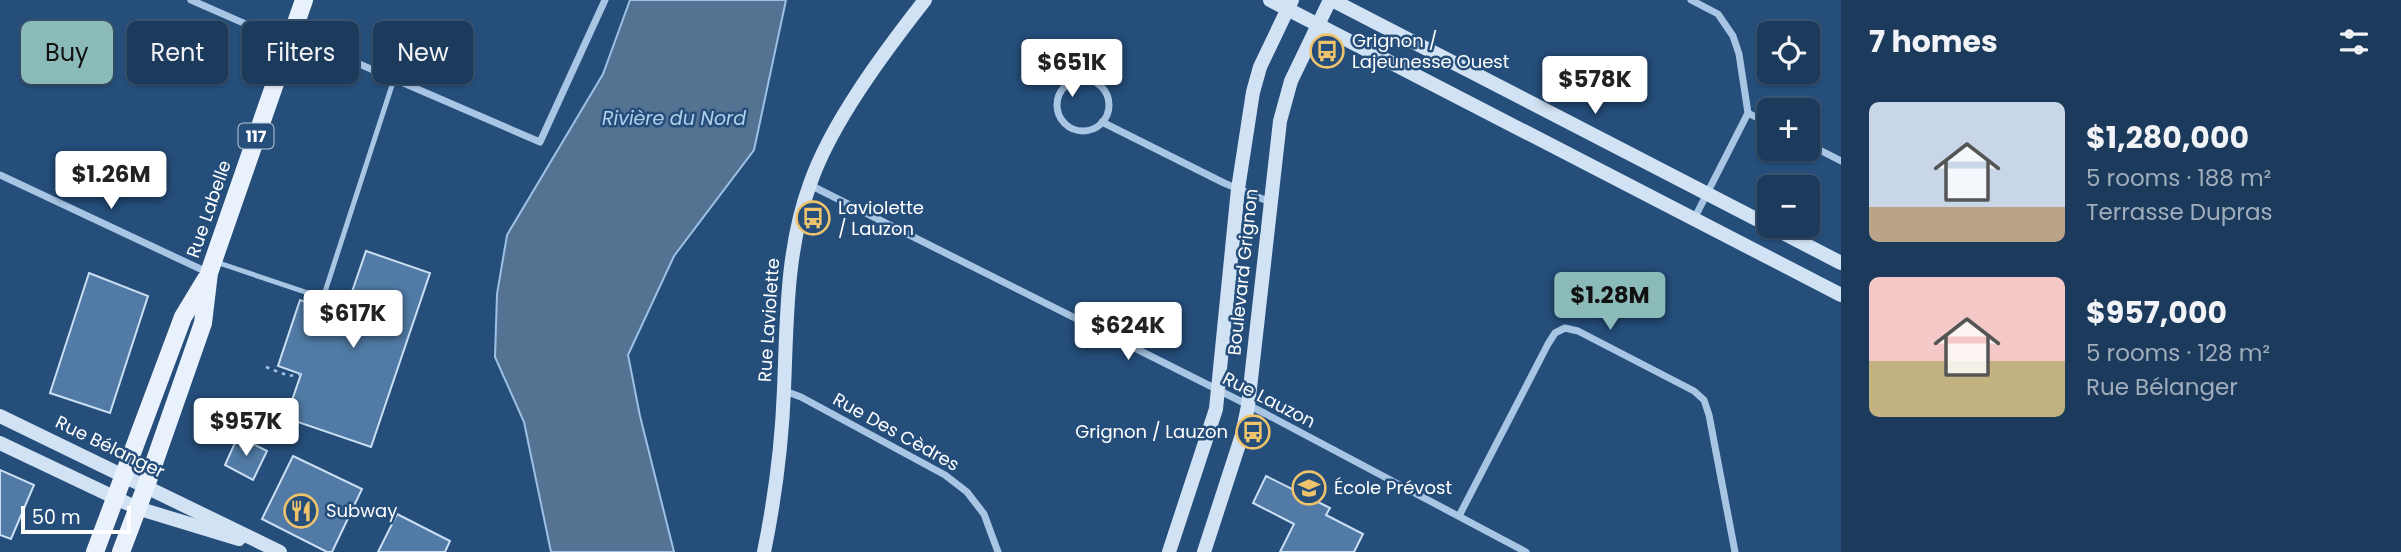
<!DOCTYPE html>
<meta charset="utf-8">
<style>
body{margin:0;font-family:Poppins,sans-serif;background:#254162;color:#f1f3f6;height:100vh;display:flex;flex-direction:column;font-size:26px;white-space:nowrap}
*{box-sizing:border-box;margin:0}
p{font-size:23px;color:#a0adbb}
.icon{flex:none;width:38px;height:38px;fill:none;stroke:currentColor;stroke-width:2;stroke-linecap:round;stroke-linejoin:round}
.map{position:relative;flex:1;overflow:hidden}
.panel{display:flex;flex-direction:column;background:#1c3a5c;width:560px}
.panel>*{flex:none}
.hud{position:absolute;left:21px;top:21px;width:665px;height:63px;display:flex;gap:14px}
.controls{position:absolute;left:1757px;top:21px;display:grid;gap:14px}
.controls a{display:grid;place-items:center;width:63px;height:63px;border-radius:10px;background:#1c3a5c;box-shadow:0 2px 5px #0004,0 0 0 2px #3a5472;font-size:35px}
.scale{position:absolute;left:21px;bottom:18px;width:110px;box-sizing:border-box;padding-left:7px;border:4px solid #fff;border-top:0;font-size:19px;line-height:24px;white-space:nowrap;color:#fff;-webkit-text-stroke:5px #254e7b;paint-order:stroke}
.price{position:absolute;translate:-50% -60px;padding:0 16px;border-radius:7px;background:#fff;color:#222;font-size:23px;line-height:46px;filter:drop-shadow(0 2px 4px #0008)}
.price::after{content:'';position:absolute;left:50%;top:42px;width:21px;height:16px;margin-left:-10px;background:inherit;clip-path:polygon(0 0,100% 0,50% 100%)}
.price.current{background:#8bbbb9;color:#111}
ul{padding:0;list-style:none}
li{display:flex;align-items:center;gap:21px;height:175px;padding:0 28px}
li span{display:grid;place-items:center;flex:none;width:196px;height:140px;border-radius:10px;color:#555}
li>.icon{margin-inline-start:auto}
span .icon{width:84px;height:84px;fill:#fffc;stroke-width:1}
li b{font-size:30px}
h2{display:flex;justify-content:space-between;align-items:center;height:84px;padding:0 28px;font-size:30px}
.chip{padding:0 24px;border-radius:10px;background:#1c3a5c;box-shadow:0 2px 5px #0004,0 0 0 2px #3a5472;font-size:24px;line-height:63px}
.chip.current{background:#8bbbb9;color:#111}
main{display:flex;flex:1;min-height:0}
.map>svg:first-child{display:block}
</style>
<main>
<div class="map">
<svg width="1841" height="552" viewBox="0 0 1841 552">
<rect width="100%" height="100%" fill="#254e7b"/>
<path fill="#547393" stroke="#9cc1e5" stroke-width="2" d="M630,0H786L754,150L674,256L628,355L640,416L674,552H551L524,422L495,357L497,294L507,235L603,74Z"/>
<g fill="#517ba6" stroke="#cbdff4" stroke-width="2">
<path d="M366,251L430,273L371,447L286,418L301,374L278,366L300,300L344,315Z"/>
<path d="M89,273L148,296L110,413L50,393Z"/>
<path d="M238,436L267,451L253,480L225,465Z"/>
<path d="M293,456L362,489L332,552H327L262,519Z"/>
<path d="M0,470L34,485L11,539L0,535Z"/>
<path d="M1266,476L1330,508L1326,515L1363,534L1354,552H1280L1294,524L1253,503Z"/>
<path d="M397,514L450,541L445,552H378Z"/>
</g>
<g fill="none" stroke-linecap="round" stroke-linejoin="round">
<g stroke="#a8c6e4" stroke-width="2.5" stroke-dasharray="3.5 5" stroke-linecap="butt">
<path d="M324,308L344,315"/>
<path d="M266,367L289,376L301,374"/>
</g>
<path stroke="#a8c6e4" stroke-width="5" d="M216,262L323,298L394,79"/>
<g stroke="#a8c6e4" stroke-width="7">
<path d="M191,0L264,32L292,35L540,142L605,0"/>
<path d="M1691,0L1718,14L1733,36L1739,54L1748,113L1694,219"/>
<circle cx="1083" cy="105" r="26"/>
<path d="M1748,113L1769,124"/>
<path d="M1102,122L1224,183L1270,202"/>
<path d="M1808,144L1841,161"/>
<path d="M0,175L209,273"/>
<path d="M810,185L1266,414L1526,552"/>
<path d="M785,391L801,397L945,475L967,492L984,514L998,552"/>
<path d="M1459,516L1548,344L1555,333L1565,328L1578,331L1694,391L1704,400L1709,415L1735,552"/>
</g>
<g stroke="#d1e2f4" stroke-width="14">
<path d="M1270,0L1841,295"/>
<path d="M1332,0L1841,263"/>
<path d="M0,416L280,552"/>
<path d="M0,443L137,508L239,539"/>
<path d="M764,552C775,498 782,444 784,389C787,319 786,250 810,184C831,123 885,51 925,0"/>
<path d="M1169,552L1216,409L1238,189L1253,92L1260,67L1292,0"/>
<path d="M1204,552L1242,435L1248,406L1280,121L1291,81L1330,0"/>
</g>
<g stroke="#e8f1fc" stroke-width="18">
<path d="M95,552L183,317L206,279"/>
<path d="M121,552L146,486L203,323L209,273L304,0"/>
</g>
</g>
<defs>
<symbol id="bus-ring" viewBox="-11 -11 22 22"><circle r="9.5" fill="#254e7b" stroke="#eec36c" stroke-width="1.5"/><path d="M-5-6H5V4H4V6H2V4H-2V6H-4V4H-5ZM-3.5-4V0h7V-4ZM-3.5 1.2v1.5H-2V1.2ZM2 1.2v1.5H3.5V1.2Z" fill="#eec36c"/></symbol>
<symbol id="school-ring" viewBox="-11 -11 22 22"><circle r="9.5" fill="#254e7b" stroke="#eec36c" stroke-width="1.5"/><path d="M0-5L7-2L0 1L-7-2ZM-4 1L0 2.5L4 1V4Q0 6-4 4Z" fill="#eec36c"/></symbol>
<symbol id="restaurant-ring" viewBox="-11 -11 22 22"><circle r="9.5" fill="#254e7b" stroke="#eec36c" stroke-width="1.5"/><path d="M-5-6h1v4h1v-4h1v4h1v-4h1v5L-1.5 .5V6h-2V.5L-5-1ZM5-6V6H3V1.5H1.5Q1.5-4 5-6Z" fill="#eec36c"/></symbol>
</defs>
<g fill-rule="evenodd">
<use href="#bus-ring" x="1308" y="32" width="38" height="38"/>
<use href="#bus-ring" x="794" y="199" width="38" height="38"/>
<use href="#bus-ring" x="1234" y="413" width="38" height="38"/>
<use href="#school-ring" x="1290" y="469" width="38" height="38"/>
<use href="#restaurant-ring" x="282" y="492" width="38" height="38"/>
</g>
<g text-anchor="middle" stroke-width="5" stroke-linejoin="round" paint-order="stroke">
<rect fill="#254e7b" stroke="#becad7" stroke-width="2" x="238.5" y="123.5" width="35" height="25" rx="5"/>
<g font-size="16" font-weight="bold" fill="#fff">
<text x="256" y="142">117</text>
</g>
<g font-size="18" fill="#fff" stroke="#254e7b" text-anchor="start">
<text x="1352" y="47">Grignon /<tspan x="1352" dy="21">Lajeunesse Ouest</tspan></text>
<text x="838" y="214">Laviolette<tspan x="838" dy="21">/ Lauzon</tspan></text>
<text x="1228" y="438" text-anchor="end">Grignon / Lauzon</text>
<text x="1334" y="494">École Prévost</text>
<text x="326" y="517">Subway</text>
</g>
<g font-size="18" fill="#fff" stroke="#254e7b">
<text transform="translate(209 209) rotate(-71)" y="6">Rue Labelle</text>
<text transform="translate(1243 272) rotate(-84)" y="6">Boulevard Grignon</text>
<text transform="translate(769 320) rotate(-86)" y="6">Rue Laviolette</text>
<text transform="translate(1269 400) rotate(27)" y="6">Rue Lauzon</text>
<text transform="translate(896 432) rotate(29)" y="6">Rue Des Cèdres</text>
<text transform="translate(110 447) rotate(26)" y="6">Rue Bélanger</text>
</g>
<g font-size="19" font-style="italic" fill="#b3d0ec" stroke="#254e7b">
<text x="674" y="125">Rivière du Nord</text>
</g>
</g>
</svg>
<div class="controls">
<a><svg class="icon" aria-label="locate" viewBox="0 0 24 24"><circle cx="12" cy="12" r="6"/><path d="M12 2v4M12 18v4M2 12h4M18 12h4"/></svg></a>
<a>+</a>
<a>−</a>
</div>
<div class="scale">50 m</div>
<b class="price" style="left:1072px;top:99px">$651K</b>
<b class="price" style="left:1595px;top:116px">$578K</b>
<b class="price" style="left:111px;top:211px">$1.26M</b>
<b class="price current" style="left:1610px;top:332px">$1.28M</b>
<b class="price" style="left:353px;top:350px">$617K</b>
<b class="price" style="left:1128px;top:362px">$624K</b>
<b class="price" style="left:246px;top:458px">$957K</b>
<div class="hud">
<a class="chip current">Buy</a>
<a class="chip">Rent</a>
<a class="chip">Filters</a>
<a class="chip">New</a>
</div>
</div>
<section class="panel">
<h2>7 homes<svg class="icon" aria-label="filters" viewBox="0 0 24 24"><path d="M4 7h16M4 17h16"/><circle cx="9" cy="7" r="2"/><circle cx="15" cy="17" r="2"/></svg></h2>
<ul>
<li><span style="background:linear-gradient(#c9d6e8 75%,#b9a48a 0)"><svg class="icon" aria-label="home" viewBox="0 0 24 24"><path d="M3 11l9-7 9 7M6 9v11h12V9"/></svg></span><div><b>$1,280,000</b><p>5 rooms · 188 m²</p><p>Terrasse Dupras</p></div></li>
<li><span style="background:linear-gradient(#f6c9c9 60%,#c2b280 0)"><svg class="icon" aria-label="home" viewBox="0 0 24 24"><path d="M3 11l9-7 9 7M6 9v11h12V9"/></svg></span><div><b>$957,000</b><p>5 rooms · 128 m²</p><p>Rue Bélanger</p></div></li>
</ul>
</section>
</main>
